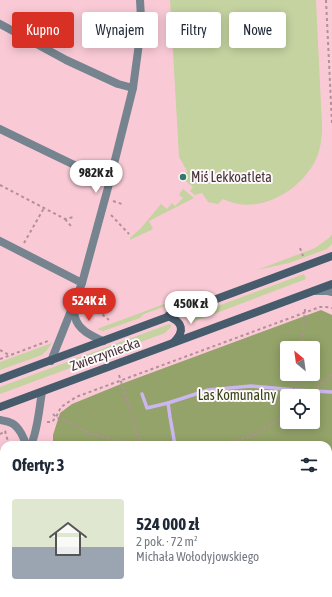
<!DOCTYPE html>
<html lang="pl">
<meta charset="utf-8">
<style>
body{margin:0;font-family:"Asap Condensed",sans-serif;background:#f2f2f3;color:#1f2937;height:100vh;display:flex;flex-direction:column;font-size:15px;white-space:nowrap}
*{box-sizing:border-box;margin:0}
p{font-size:13px;color:#747a83}
.icon{flex:none;width:22px;height:22px;fill:none;stroke:currentColor;stroke-width:2;stroke-linecap:round;stroke-linejoin:round}
.map{position:relative;flex:1;overflow:hidden}
.details{position:absolute;left:0px;top:441px;width:332px;height:156px;display:flex;flex-direction:column;background:#fff;border-radius:12px 12px 0 0;box-shadow:0 2px 10px #0003}
.details>*{flex:none}
.top-card{position:absolute;left:12px;top:12px;width:308px;height:36px;display:flex;gap:8px}
.needle{width:26px;rotate:331deg}
.tools{position:absolute;left:280px;top:341px;display:grid;gap:8px}
.tools a{display:grid;place-items:center;width:40px;height:40px;border-radius:4px;background:#fff;box-shadow:0 2px 10px #0003;font-size:20px}
.price{position:absolute;translate:-50% -34px;padding:0 9px;border-radius:14px;background:#fff;color:#222;font-size:13px;line-height:26px;filter:drop-shadow(0 1px 2px #0008)}
.price::after{content:'';position:absolute;left:50%;top:24px;width:12px;height:9px;margin-left:-6px;background:inherit;clip-path:polygon(0 0,100% 0,50% 100%)}
.price.active{background:#d93025;color:#fff}
ul{padding:0;list-style:none}
li{display:flex;align-items:center;gap:12px;height:100px;padding:0 12px}
li+li{border-top:1px solid #e0e1e3}
li span{display:grid;place-items:center;flex:none;width:112px;height:80px;border-radius:4px;color:#555}
li>.icon{margin-inline-start:auto}
span .icon{width:48px;height:48px;fill:#fffc;stroke-width:1}
li b{font-size:17px}
h2{display:flex;justify-content:space-between;align-items:center;height:48px;padding:0 12px;font-size:17px}
.pill{padding:0 14px;border-radius:4px;background:#fff;box-shadow:0 2px 10px #0003;font-size:14px;line-height:36px}
.pill.active{background:#d93025;color:#fff}
.map>svg:first-child{display:block}
</style>
<div class="map">
<svg width="332" height="597" viewBox="0 0 332 597">
<rect width="100%" height="100%" fill="#f9cad6"/>
<g fill="#c4d3a0">
<path d="M170,0H316L322,126C322,136 321,147 317,157C303,190 258,217 223,199L218,204L208,202L202,193L195,195L190,191L193,187L182,178L187,171L179,157Z"/>
<path d="M183,189L194,198L149,221L153,229L130,240V238L141,228L161,204L167,209L172,203L175,206L183,198L179,195Z"/>
<path d="M332,234V244L327,249L289,263L257,270L315,248L329,238Z"/>
<path d="M304,274L306,279L190,323H189L191,316Z"/>
<path d="M202,290L183,302H177L144,314L140,318L103,331L97,329Z"/>
<path d="M169,324L171,325V327L165,333L0,394V387Z"/>
<path d="M52,343L47,350L42,355L0,370V362Z"/>
</g>
<path fill="#93a369" fill-rule="evenodd" d="M321,310L332,315V597H195V593H328V445H53V435L60,413L72,404L121,384ZM287,348H313V374H287ZM287,396H313V422H287Z"/>
<g fill="none" stroke-linecap="round" stroke-linejoin="round">
<g stroke="#cbb6ef" stroke-width="3.5">
<path d="M142,394L147,408L168,403"/>
<path d="M175,445L170,417L168,403L208,390L251,386L296,390L332,392"/>
<path d="M205,593L206,597"/>
</g>
<g stroke="#b38f99" stroke-width="2" stroke-dasharray="3 3" stroke-linecap="butt">
<path d="M326,0L332,124"/>
<path d="M0,185L65,219L74,217"/>
<path d="M113,201L122,204"/>
<path d="M111,215L129,234"/>
<path d="M65,219L71,226"/>
<path d="M24,243L44,208"/>
<path d="M300,248L303,256"/>
<path d="M87,296L104,316L109,320"/>
<path d="M302,348L305,309"/>
<path d="M0,350L9,355"/>
<path d="M0,359L48,341"/>
<path d="M119,375L141,445"/>
<path d="M292,396L297,374"/>
<path d="M308,396L332,375"/>
<path d="M53,414L56,417L91,434L139,445"/>
<path d="M47,422H52L56,417L61,407L76,397L320,307H326L332,308"/>
<path d="M5,431L9,445"/>
<path d="M0,434L6,431"/>
<path d="M224,445L228,444L253,435L287,415"/>
<path d="M0,476L3,466L4,463"/>
<path d="M211,593L212,597"/>
<path d="M36,597L37,593"/>
<path d="M117,597L118,593"/>
</g>
<g stroke="#75848f" stroke-width="8">
<path d="M0,24L66,60L118,84L133,88"/>
<path d="M0,129L95,175L109,184"/>
<path d="M0,241L82,283"/>
<path d="M74,307C74,310 74,314 75,317C78,330 92,336 103,341"/>
<path d="M51,361L61,336L82,283L109,184L133,88L140,36L141,18L140,0"/>
<path d="M0,420C11,422 15,423 21,433C23,437 25,440 26,445"/>
<path d="M31,445C38,429 39,409 42,392"/>
<path d="M0,550L4,536"/>
</g>
<path stroke="#75848f" stroke-width="8" d="M315,291H328L332,292"/>
<g stroke="#465b6b" stroke-width="8">
<path d="M168,316C183,322 185,331 174,342"/>
<path d="M0,379L332,256"/>
<path d="M0,407L332,284"/>
</g>
</g>
<circle fill="#34796d" stroke="#fdf8f9" stroke-width="1.5" cx="183" cy="177" r="4"/>
<g text-anchor="middle" stroke-width="4" stroke-linejoin="round" paint-order="stroke">
<g font-size="14" fill="#463439" stroke="#fdf8f9" text-anchor="start">
<text x="191" y="182">Miś Lekkoatleta</text>
</g>
<g font-size="14" fill="#463439" stroke="#fdf8f9">
<text transform="translate(105 354) rotate(-20)" y="5">Zwierzyniecka</text>
</g>
<g font-size="14" fill="#374116" stroke="#fdf8f9">
<text x="237" y="400">Las Komunalny</text>
</g>
</g>
</svg>
<div class="tools">
<a><svg class="needle" viewBox="-14 -14 28 28"><path d="M0-13l5 13h-10z" fill="#e53935"/><path d="M0 13l5-13h-10z" fill="#747a83"/></svg></a>
<a><svg class="icon" aria-label="locate" viewBox="0 0 24 24"><circle cx="12" cy="12" r="6"/><path d="M12 2v4M12 18v4M2 12h4M18 12h4"/></svg></a>
</div>
<b class="price" style="left:96px;top:194px">982K zł</b>
<b class="price active" style="left:89px;top:322px">524K zł</b>
<b class="price" style="left:191px;top:325px">450K zł</b>
<div class="top-card">
<a class="pill active">Kupno</a>
<a class="pill">Wynajem</a>
<a class="pill">Filtry</a>
<a class="pill">Nowe</a>
</div>
<section class="details">
<h2>Oferty: 3<svg class="icon" aria-label="filters" viewBox="0 0 24 24"><path d="M4 7h16M4 17h16"/><circle cx="9" cy="7" r="2"/><circle cx="15" cy="17" r="2"/></svg></h2>
<ul>
<li><span style="background:linear-gradient(#dfe7d0 60%,#9aa5b1 0)"><svg class="icon" aria-label="home" viewBox="0 0 24 24"><path d="M3 11l9-7 9 7M6 9v11h12V9"/></svg></span><div><b>524 000 zł</b><p>2 pok. · 72 m²</p><p>Michała Wołodyjowskiego</p></div></li>
</ul>
</section>
</div>
